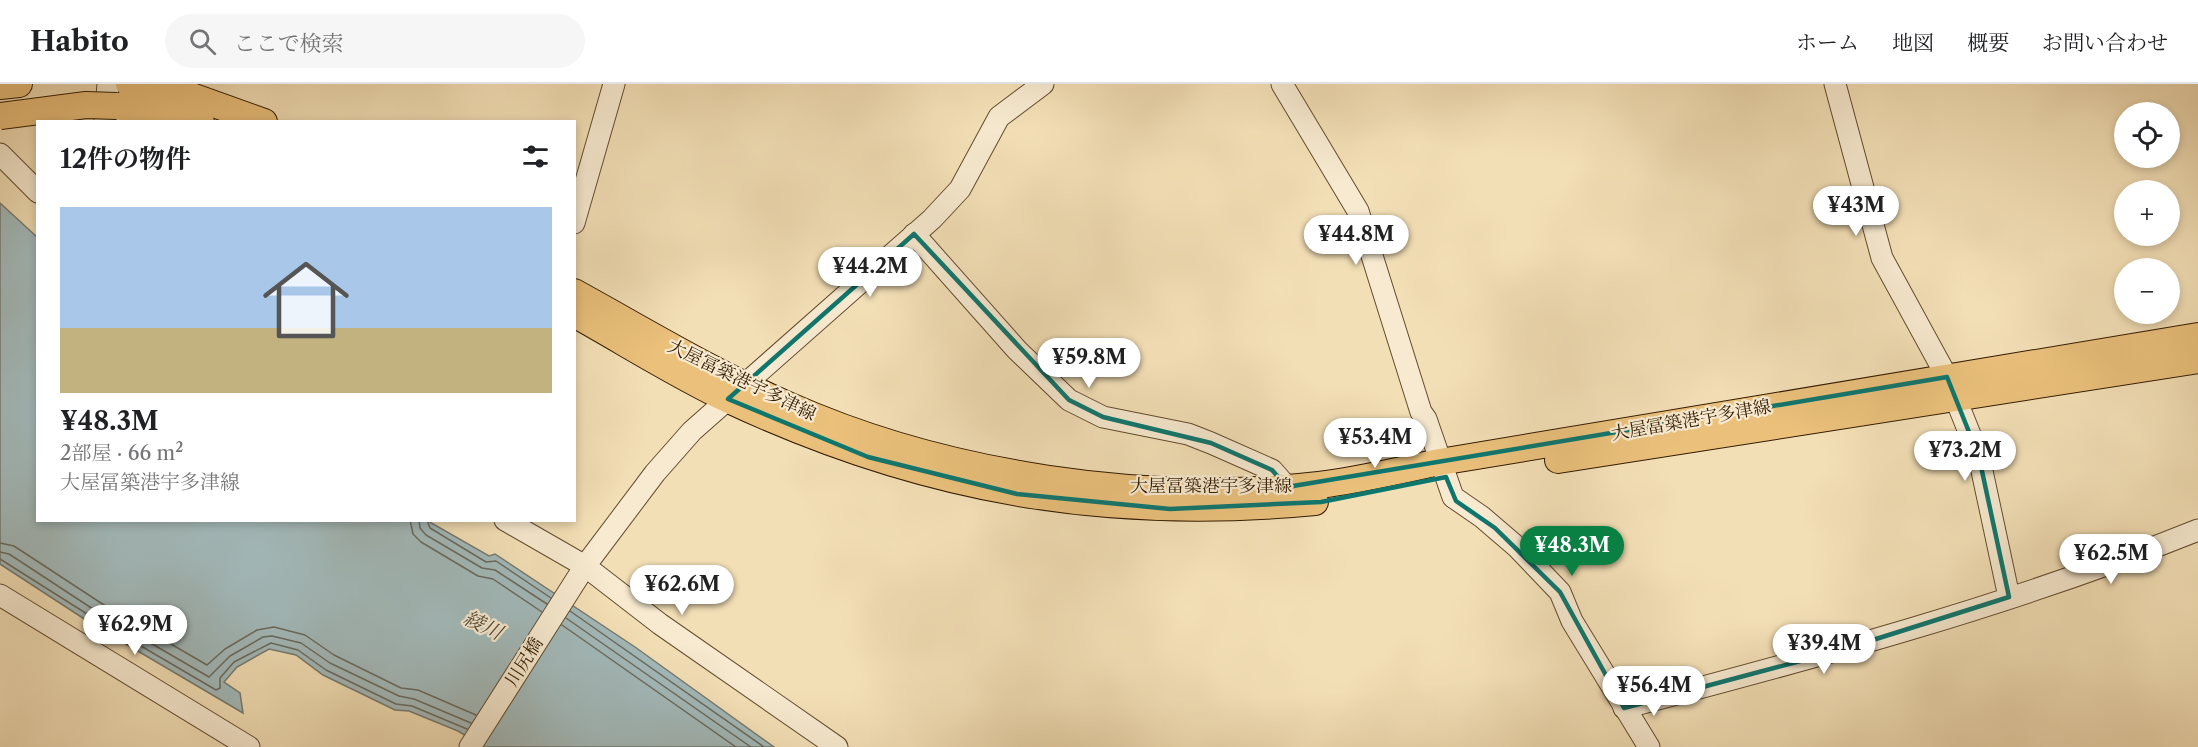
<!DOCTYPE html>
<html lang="ja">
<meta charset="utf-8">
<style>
body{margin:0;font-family:"Libre Caslon Text","Noto Serif JP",serif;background:#f6f6f6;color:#202124;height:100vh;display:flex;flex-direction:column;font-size:22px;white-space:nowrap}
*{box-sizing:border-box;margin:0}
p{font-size:20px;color:#757577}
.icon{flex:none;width:33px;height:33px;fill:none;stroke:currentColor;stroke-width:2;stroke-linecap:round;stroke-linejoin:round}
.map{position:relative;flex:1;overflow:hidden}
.sheet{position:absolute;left:36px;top:36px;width:540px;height:402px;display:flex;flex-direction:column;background:#fff;border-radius:0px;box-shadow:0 3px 9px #0003}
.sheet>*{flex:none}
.tools{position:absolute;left:2114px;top:18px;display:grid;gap:12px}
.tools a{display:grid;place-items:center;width:66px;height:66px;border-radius:50%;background:#fff;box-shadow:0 3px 9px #0003;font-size:30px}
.price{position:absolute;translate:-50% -51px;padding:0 14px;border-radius:21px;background:#fff;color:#222;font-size:20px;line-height:39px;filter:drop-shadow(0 2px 3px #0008)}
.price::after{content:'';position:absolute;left:50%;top:36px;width:18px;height:14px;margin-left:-9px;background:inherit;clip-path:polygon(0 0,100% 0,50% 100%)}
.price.active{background:#0b8043;color:#fff}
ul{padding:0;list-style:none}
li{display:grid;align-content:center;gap:12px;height:318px;padding:0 24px}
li+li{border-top:2px solid #e0e0e0}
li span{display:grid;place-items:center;height:186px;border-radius:0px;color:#555}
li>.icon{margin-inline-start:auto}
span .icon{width:108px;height:108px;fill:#fffc;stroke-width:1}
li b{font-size:26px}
h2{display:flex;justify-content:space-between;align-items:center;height:72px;padding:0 24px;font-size:26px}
header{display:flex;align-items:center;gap:36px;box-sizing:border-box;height:84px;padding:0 30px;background:#fff;border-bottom:2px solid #e0e0e0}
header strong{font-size:28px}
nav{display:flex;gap:33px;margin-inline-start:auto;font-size:21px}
.search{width:420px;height:54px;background:#f6f6f6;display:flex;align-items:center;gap:15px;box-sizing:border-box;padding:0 21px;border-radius:33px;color:#757577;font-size:22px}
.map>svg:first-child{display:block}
</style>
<header>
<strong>Habito</strong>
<div class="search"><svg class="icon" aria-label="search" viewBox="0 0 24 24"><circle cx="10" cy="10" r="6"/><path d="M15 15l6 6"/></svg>ここで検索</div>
<nav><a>ホーム</a><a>地図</a><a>概要</a><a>お問い合わせ</a></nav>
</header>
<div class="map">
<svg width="2198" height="663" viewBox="0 0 2198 663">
<rect width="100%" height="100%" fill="#f3dfb6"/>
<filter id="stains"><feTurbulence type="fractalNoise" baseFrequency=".00333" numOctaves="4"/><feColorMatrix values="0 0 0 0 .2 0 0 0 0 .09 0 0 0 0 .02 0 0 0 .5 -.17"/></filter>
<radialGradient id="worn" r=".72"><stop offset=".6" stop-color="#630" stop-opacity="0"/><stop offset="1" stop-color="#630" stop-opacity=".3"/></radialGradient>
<path fill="#a2b9ba" stroke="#767a70" stroke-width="1.5" d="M0,119L37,153L38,436L428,437L489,472L495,470L635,563L774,663H484L458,647L409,627L395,626L323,591L296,571L269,565L237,583L224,598L240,609L243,629L92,540L0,480Z"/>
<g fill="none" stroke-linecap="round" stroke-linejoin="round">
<g stroke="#6a6a5d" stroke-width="1.5">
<path d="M410,436L413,450L421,458L478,492L493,495L542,528"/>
<path d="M419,436L420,444L426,451L482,484L495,486L547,520"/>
<path d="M427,436L430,444L486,478L496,477L551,514"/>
<path d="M0,459L14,462L104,521L207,581L225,565L257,546L274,543L305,551L334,571L401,604L418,606L476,631"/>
<path d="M0,468L9,470L99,529L209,593L230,572L263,553L272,552L301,559L330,579L399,612L414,615L471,639"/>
<path d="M0,475L95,535L216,606L220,604V594L234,578L271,559L298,566L326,586L396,620L412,622L467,645"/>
<path d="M570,527L764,663"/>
<path d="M566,534L751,663"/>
<path d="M562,541L736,663"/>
</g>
<defs>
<g id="minor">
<path d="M108,0L105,36L120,38"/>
<path d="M1282,0L1358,127L1421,328L1426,335L1453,413L1482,433L1517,463L1560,508L1572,537L1649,663"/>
<path d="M1835,0L1882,174L1947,293L1979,373L2009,513"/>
<path d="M0,70L38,108"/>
<path d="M574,139L614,0"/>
<path d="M914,150L1017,266L1069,316L1103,333L1188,350L1211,359L1272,386L1287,403"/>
<path d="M505,436L585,482L660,540L837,663"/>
<path d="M0,511L249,663"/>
<path d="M1624,624C1818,573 2012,521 2198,446"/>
<path d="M470,663L585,482L655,389L692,347L932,135L960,105L999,33L1043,0"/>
</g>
<g id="major">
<path d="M129,0L186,10L264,38"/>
<path d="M0,2L19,0"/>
<path d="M117,22L201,38"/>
<path d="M574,208C645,247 714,289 788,321C945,391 1148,421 1319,401C1360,396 1400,386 1440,378L2198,252"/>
<path d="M574,230C626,259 676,291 729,316C921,406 1104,438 1315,418"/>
<path d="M1558,376L2198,276"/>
</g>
</defs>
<use href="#minor" stroke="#634c2e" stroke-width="23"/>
<use href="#major" stroke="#331b00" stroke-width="28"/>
<use href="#minor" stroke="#f7ead0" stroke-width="21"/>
<use href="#major" stroke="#eac07b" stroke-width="26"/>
<defs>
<path id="major-bridge" d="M0,32L86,21L117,22"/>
</defs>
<use href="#major-bridge" stroke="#331b00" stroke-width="28" stroke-linecap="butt"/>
<use href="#major-bridge" stroke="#eac07b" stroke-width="26"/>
</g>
<path fill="none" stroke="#0f766e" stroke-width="4.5" stroke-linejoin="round" d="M914,150L1069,316L1103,333L1211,359L1272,386L1287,403L1947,293L1979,373L2009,513L1838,567L1624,624L1560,508L1495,444L1456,417L1446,393L1321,418L1170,425L1017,410L868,373L728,315Z"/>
<g text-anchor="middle" stroke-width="4.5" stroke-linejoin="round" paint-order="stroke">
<g font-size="18" fill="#331b00" stroke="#f7ead0">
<text transform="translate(742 296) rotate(26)" y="6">大屋冨築港宇多津線</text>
<text transform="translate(1691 336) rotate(-10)" y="6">大屋冨築港宇多津線</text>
<text x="1211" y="408">大屋冨築港宇多津線</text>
<text transform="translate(524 578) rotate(-58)" y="6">川尻橋</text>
</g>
<g font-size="20" font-style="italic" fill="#544a38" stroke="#f7ead0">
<text transform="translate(483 541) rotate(26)" y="7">綾川</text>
</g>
</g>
<rect width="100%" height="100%" filter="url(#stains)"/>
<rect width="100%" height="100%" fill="url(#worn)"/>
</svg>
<div class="tools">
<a><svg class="icon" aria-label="locate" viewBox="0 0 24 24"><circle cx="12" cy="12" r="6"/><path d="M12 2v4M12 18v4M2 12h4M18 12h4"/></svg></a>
<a>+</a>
<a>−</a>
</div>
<b class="price" style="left:1856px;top:153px">¥43M</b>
<b class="price" style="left:1356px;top:182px">¥44.8M</b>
<b class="price" style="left:870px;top:214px">¥44.2M</b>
<b class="price" style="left:1089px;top:305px">¥59.8M</b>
<b class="price" style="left:1375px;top:385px">¥53.4M</b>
<b class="price" style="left:1965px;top:398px">¥73.2M</b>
<b class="price active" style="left:1572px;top:493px">¥48.3M</b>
<b class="price" style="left:2111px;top:501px">¥62.5M</b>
<b class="price" style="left:682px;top:532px">¥62.6M</b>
<b class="price" style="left:135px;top:572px">¥62.9M</b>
<b class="price" style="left:1824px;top:591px">¥39.4M</b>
<b class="price" style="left:1654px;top:633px">¥56.4M</b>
<section class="sheet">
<h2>12件の物件<svg class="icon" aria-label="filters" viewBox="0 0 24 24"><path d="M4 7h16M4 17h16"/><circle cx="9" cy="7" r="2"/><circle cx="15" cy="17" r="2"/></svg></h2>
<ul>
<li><span style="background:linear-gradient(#a9c7e8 65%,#c2b280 0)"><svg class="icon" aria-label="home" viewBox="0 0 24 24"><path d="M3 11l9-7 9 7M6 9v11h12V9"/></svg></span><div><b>¥48.3M</b><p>2部屋 · 66 m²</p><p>大屋冨築港宇多津線</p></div></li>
</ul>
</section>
</div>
